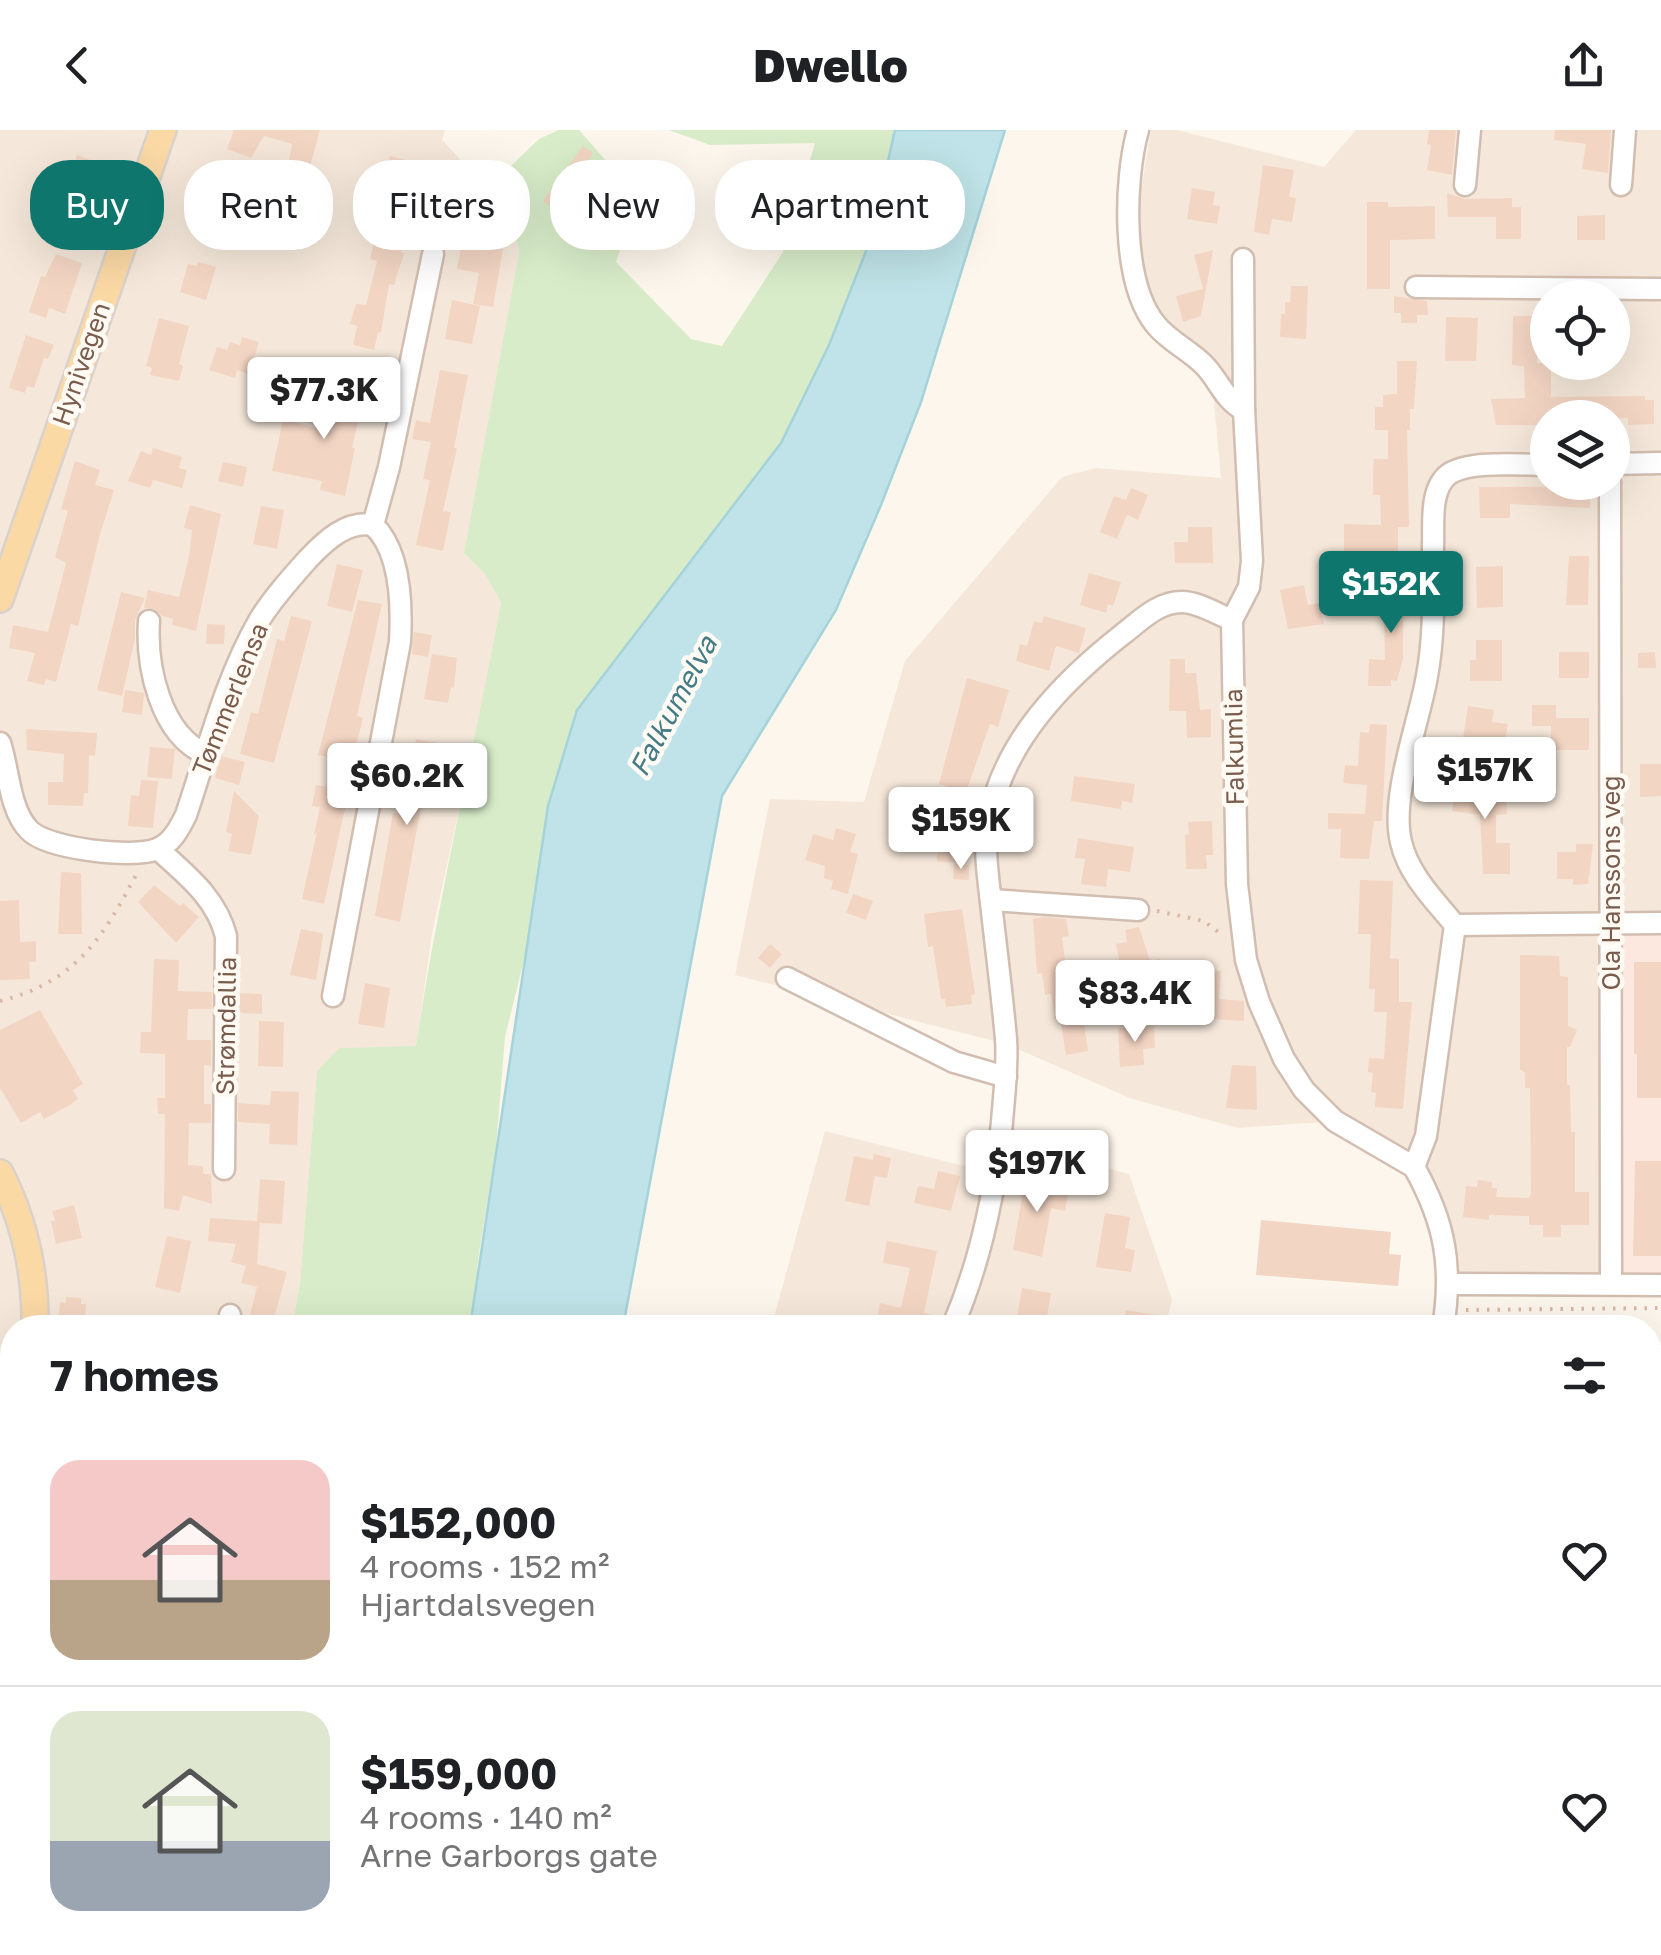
<!DOCTYPE html>
<meta charset="utf-8">
<style>
body{margin:0;font-family:"Golos Text",sans-serif;background:#f6f6f6;color:#202124;height:100vh;display:flex;flex-direction:column;font-size:38px;white-space:nowrap}
*{box-sizing:border-box;margin:0}
p{font-size:32px;color:#757577}
.icon{flex:none;width:55px;height:55px;fill:none;stroke:currentColor;stroke-width:2;stroke-linecap:round;stroke-linejoin:round}
.map{position:relative;flex:1;overflow:hidden}
.side{position:absolute;left:0px;top:1185px;width:1662px;height:640px;display:flex;flex-direction:column;background:#fff;border-radius:40px 40px 0 0;box-shadow:0 10px 40px #0002}
.side>*{flex:none}
.guide{position:absolute;left:30px;top:30px;width:1000px;height:90px;display:flex;gap:20px}
.controls{position:absolute;left:1530px;top:150px;display:grid;gap:20px}
.controls a{display:grid;place-items:center;width:100px;height:100px;border-radius:50%;background:#fff;box-shadow:0 10px 40px #0002;font-size:50px}
.price{position:absolute;translate:-50% -85px;padding:0 22px;border-radius:10px;background:#fff;color:#222;font-size:32px;line-height:65px;filter:drop-shadow(0 2px 5px #0008)}
.price::after{content:'';position:absolute;left:50%;top:60px;width:30px;height:22px;margin-left:-15px;background:inherit;clip-path:polygon(0 0,100% 0,50% 100%)}
.price.active{background:#0f766e;color:#fff}
ul{padding:0;list-style:none}
li{display:flex;align-items:center;gap:30px;height:250px;padding:0 50px}
li+li{border-top:2px solid #e0e0e0}
li span{display:grid;place-items:center;flex:none;width:280px;height:200px;border-radius:30px;color:#555}
li>.icon{margin-inline-start:auto}
span .icon{width:120px;height:120px;fill:#fffc;stroke-width:1}
li b{font-size:42px}
h2{display:flex;justify-content:space-between;align-items:center;height:120px;padding:0 50px;font-size:42px}
.chip{padding:0 35px;border-radius:40px;background:#fff;box-shadow:0 10px 40px #0002;font-size:35px;line-height:90px}
.chip.active{background:#0f766e;color:#fff}
header{display:flex;justify-content:space-between;align-items:center;height:130px;padding:0 50px;background:#fff;font-size:45px;font-weight:800}
.map>svg:first-child{display:block}
</style>
<header><svg class="icon" aria-label="back" viewBox="0 0 24 24"><path d="M15 5l-7 7 7 7"/></svg>Dwello<svg class="icon" aria-label="share" viewBox="0 0 24 24"><path d="M12 15V3M7 8l5-5 5 5M5 13v7h14v-7"/></svg></header>
<div class="map">
<svg width="1661" height="1825" viewBox="0 0 1661 1825">
<rect width="100%" height="100%" fill="#fdf6ec"/>
<g fill="#f5e8da" fill-rule="evenodd">
<path d="M0,0H445L442,10L511,83L519,122L464,423L485,444L501,471L481,579L432,804L416,917L340,918L317,941L300,1153L292,1197L12,1198V1812L241,1813L237,1825H0Z"/>
<path d="M1151,0H1177L1324,37L1356,0H1661V793L1611,1154H1450L1414,1037L1335,991L1238,998L1132,969L1006,914L735,845L770,669L864,672L905,531L1062,347L1096,338L1221,348L1211,241L1126,149ZM1548,168H1612V232H1548ZM1548,288H1612V352H1548Z"/>
<path d="M825,1001L996,1044L1010,1013L1129,1044L1172,1169L1165,1197L771,1198Z"/>
<path d="M1650,1463L1661,1466V1747L1650,1807Z"/>
<path d="M652,1812L1649,1813L1647,1825H648Z"/>
</g>
<path fill="#fde8e0" d="M1611,793H1661V1155L1611,1154Z"/>
<g fill="#d8ecc9">
<path d="M559,0H579L638,67L616,132L691,209L722,216L783,122L815,13L710,15L669,0H895L870,111L829,215L781,313L577,580L558,691L505,907L496,1018L478,1130L473,1197L292,1198L300,1153L317,941L339,918L416,916C438,767 474,620 501,472L485,444L464,423L519,122L511,83L468,37L491,55L539,9Z"/>
<path d="M241,1813V1812L372,1813L368,1825H237Z"/>
</g>
<g fill="#bfe3e8" stroke="#a5d3da" stroke-width="2.5">
<path d="M895,0H1005L921,272L881,375L836,480L722,666L623,1197H470L548,676L577,580L781,313L829,215L870,111Z"/>
<path d="M374,1813V1812L508,1813L506,1825H370Z"/>
</g>
<g fill="#f3d5c3">
<path d="M234,0H320L302,66L308,68L305,82L302,81L289,120L259,110L268,82L234,74L225,99L202,91L210,66L216,68L218,63L233,68L235,57L282,68L292,14L264,6L251,28L227,19Z"/>
<path d="M1429,0H1456L1452,45L1427,40L1431,15L1427,14Z"/>
<path d="M1555,0H1611L1608,43L1582,39L1586,14L1554,10Z"/>
<path d="M583,16L593,23L585,35L594,41L578,64L571,58L557,80L543,71Z"/>
<path d="M77,25L109,37L90,91L64,82L65,76L59,74L64,58L67,60Z"/>
<path d="M390,26L414,32L406,65H400L390,110L403,114L401,123H404L394,155L389,154L381,203L378,202L374,220L353,215L357,196L350,194L356,174L366,175L377,131L370,129L380,87L364,83L379,33L388,35Z"/>
<path d="M1263,35L1294,40L1289,67L1296,68L1292,92L1272,89L1269,105L1254,102Z"/>
<path d="M1192,58L1215,62L1213,75L1220,76L1217,94L1187,89Z"/>
<path d="M1447,63L1465,69L1512,68V77H1521V109H1496V87H1448Z"/>
<path d="M1367,72H1388V77L1435,76V109L1390,110V159H1367Z"/>
<path d="M458,74L474,77L470,94L494,99L490,116L503,119L493,177L473,174L479,143L457,139L465,96L454,93Z"/>
<path d="M1605,85V110H1577V86Z"/>
<path d="M1213,120L1201,186L1183,192L1176,166L1203,159L1194,125Z"/>
<path d="M56,124L82,133L65,184L49,178L46,188L29,182L41,146L45,147Z"/>
<path d="M198,132L216,137L206,170L180,162L188,134L197,136Z"/>
<path d="M1291,156H1308L1306,209L1280,207L1281,184H1285V172H1290Z"/>
<path d="M1394,166L1427,171L1428,185H1417V193H1401V183H1394Z"/>
<path d="M452,170L480,176L472,214L445,209Z"/>
<path d="M1513,186H1538L1537,233H1551V267L1645,266V270H1654V294L1628,295V288H1545L1544,295H1496L1491,269L1525,268L1524,236L1512,235Z"/>
<path d="M1446,187L1478,188L1476,231H1445Z"/>
<path d="M159,188L189,196L179,234L183,236L179,251L150,245L152,238L146,236Z"/>
<path d="M26,205L54,215L48,229L44,228L34,258L27,256L25,263L9,258Z"/>
<path d="M242,207L259,212L249,244L237,240L235,248L209,240L217,217L227,220L230,212L240,215Z"/>
<path d="M1397,231H1417L1414,279H1410V300H1407L1409,397H1398V435H1344V394L1381,395L1380,365H1373V339L1374,329H1388V300H1375V277H1383V265L1397,264Z"/>
<path d="M440,240L468,245L454,318H457L443,381L451,382L443,421L416,415L430,350L423,349L431,312L412,309L416,290L430,293Z"/>
<path d="M342,243L368,249L352,318H355L345,366L320,360L322,351L272,341L283,290L330,301Z"/>
<path d="M153,318L182,327L179,338L187,340L182,358L153,350L150,358L128,351L141,321L151,325Z"/>
<path d="M75,331L100,340L95,355L114,360L100,404L78,496L71,494L56,552L46,549L44,555L27,551L35,523L9,518L13,495L48,502L66,433L55,427L68,381L61,379Z"/>
<path d="M223,332L247,337L243,357L218,351Z"/>
<path d="M1479,357H1590V378L1510,374V388H1480Z"/>
<path d="M1131,358L1148,365L1138,390L1127,385L1117,409L1100,402L1114,366L1126,370Z"/>
<path d="M190,375L221,384L196,501L172,495L173,489L162,486L155,479L144,478L148,460L179,467L189,427L192,400L184,398Z"/>
<path d="M261,376L284,380L277,419L253,414Z"/>
<path d="M1188,397H1212L1213,433H1175L1174,412H1188Z"/>
<path d="M1569,426H1589L1588,475H1566Z"/>
<path d="M337,434L363,440L352,482L327,476Z"/>
<path d="M1503,436V477L1477,478L1476,437Z"/>
<path d="M1089,443L1121,452L1113,476L1108,474L1106,483L1080,475Z"/>
<path d="M1304,455L1308,475L1319,473L1324,494L1288,499L1280,460Z"/>
<path d="M1387,459H1414V479L1403,484V529L1397,551L1391,550V556H1368L1369,529L1385,530L1384,484H1375V469H1387Z"/>
<path d="M121,462L145,468L135,490V509L122,566L97,560Z"/>
<path d="M358,470L382,474L357,586L363,588L352,631L318,625Z"/>
<path d="M291,486L312,491L274,633L240,624L251,582L258,584L277,509L284,511Z"/>
<path d="M1044,486L1086,498L1079,523L1056,516L1049,541L1016,531L1020,514L1027,516L1034,491L1042,493Z"/>
<path d="M207,494L225,495L224,514H206Z"/>
<path d="M414,502L432,505L428,527L412,524Z"/>
<path d="M1476,510H1502V551H1470V530H1476Z"/>
<rect x="1559" y="522" width="30" height="26"/>
<path d="M1655,522L1656,538H1638V523Z"/>
<path d="M432,524L457,528L454,558L451,557L448,573L424,569Z"/>
<path d="M1170,529H1185V543H1196L1200,580L1211,579V607L1187,608L1186,581H1169Z"/>
<path d="M967,548L1009,560L998,597L990,594L966,662L939,654Z"/>
<path d="M125,560L144,563L142,585L122,582Z"/>
<path d="M1532,575H1556V588H1589V620H1551V596H1532Z"/>
<path d="M1468,576L1494,580L1492,592L1508,594L1504,615L1463,609Z"/>
<path d="M1370,594L1387,595L1382,691H1374L1369,729L1340,728L1341,699H1328V683L1365,684L1367,655L1343,653L1345,635L1358,636L1360,602L1369,603Z"/>
<path d="M26,599L97,603L95,626L89,625L88,663H84L83,676L48,675V652H63L64,624L27,620Z"/>
<path d="M416,609L443,614L431,673L422,671L400,792L375,786L393,683L398,684L408,631L412,632Z"/>
<path d="M150,617L175,619L172,649L147,647Z"/>
<path d="M221,626L245,632L239,655L215,648Z"/>
<path d="M1640,634H1661V666L1640,667Z"/>
<path d="M1074,646L1135,654L1132,673L1122,671L1121,679L1071,671Z"/>
<path d="M1457,647L1481,651V655H1486L1485,664L1506,663L1507,684L1496,685V713H1510V744H1483L1480,685L1452,681Z"/>
<path d="M141,650L158,651L153,698L128,696L131,665L139,666Z"/>
<path d="M316,655L349,660L324,774L302,769L317,702L314,705L320,677L312,676Z"/>
<path d="M234,661L259,686L251,725L228,721L232,704L226,702Z"/>
<path d="M924,688L962,692L958,733L937,731L940,704L923,703Z"/>
<path d="M1212,691L1213,725H1206L1207,739H1186L1185,705L1189,704L1188,692Z"/>
<path d="M836,698L856,704L850,722L858,724L848,764L831,759L833,751L824,748L825,736L805,730L813,704L833,710Z"/>
<path d="M1078,708L1134,717L1130,742L1108,739L1106,757L1081,754L1085,729L1075,728Z"/>
<path d="M1576,714H1593L1588,754L1573,755V749H1557V722H1576Z"/>
<path d="M954,734L969,735V750L953,749Z"/>
<path d="M61,742L81,743L82,804H58Z"/>
<path d="M1360,750L1393,751L1390,828L1399,829V872H1412L1403,979L1375,977L1376,963L1371,962L1373,943L1368,942L1369,928L1384,929L1387,882H1374L1375,859H1369L1371,804H1358Z"/>
<path d="M154,755L180,776L183,773L199,787L176,813L138,772Z"/>
<path d="M853,764L873,771L866,790L846,783Z"/>
<path d="M19,770L20,812L36,811V832H29L30,849L0,850V771Z"/>
<path d="M962,779L975,864L971,865L972,874L946,877L945,869H941L933,816L928,817L924,784Z"/>
<path d="M1044,787L1066,789L1069,806L1062,807L1066,838L1082,836L1085,860L1079,861L1088,921L1066,925L1060,888L1055,889L1051,864L1045,865L1042,843L1037,844L1033,789Z"/>
<path d="M1139,797L1150,831L1159,829L1163,852L1137,857L1133,835L1121,838L1116,814L1127,812L1125,800Z"/>
<path d="M301,799L322,803L323,807L316,850L290,845Z"/>
<path d="M770,814L782,824L770,838L758,828Z"/>
<path d="M1520,825L1559,826L1560,846L1568,847V896L1577,900L1570,917H1567V955H1570L1571,1002H1575V1062H1589V1095H1561V1107H1543V1095H1529V1086L1489,1085V1090L1463,1087L1466,1056L1477,1057L1478,1050L1492,1052V1058H1497L1496,1067L1529,1068L1531,1063L1530,958H1525V943L1520,939Z"/>
<path d="M154,829L179,830L178,861L212,862V879H188L187,910H211V936L204,935V974H211V993H189L188,1035L203,1036V1044H211L212,1074L183,1065L179,1081L164,1078L165,984H158L157,968H165V924L140,923L141,902H151Z"/>
<path d="M1634,832H1661V968H1637V924H1634Z"/>
<path d="M1194,839L1221,841L1219,869L1244,871V891L1193,888Z"/>
<path d="M365,853L390,858L384,898L358,894Z"/>
<path d="M239,863L262,864V884L242,883L239,880Z"/>
<path d="M40,880L83,954L73,960L78,969L68,976L44,989L40,982L21,993L0,958V900Z"/>
<path d="M259,891L284,892L283,937L258,936Z"/>
<path d="M1154,896L1155,918L1143,919L1144,935L1120,937L1118,898Z"/>
<path d="M1232,935L1256,936L1257,980L1226,978Z"/>
<path d="M271,961L299,962L297,1015L269,1014L270,994L238,992V973L270,975Z"/>
<path d="M874,1024L891,1028L887,1048L875,1046L869,1076L845,1071L854,1026L873,1030Z"/>
<path d="M1635,1031H1661V1126H1633Z"/>
<path d="M938,1041L960,1046L951,1081L914,1073L918,1056L934,1059Z"/>
<path d="M260,1049L285,1051L282,1094L260,1093L257,1134L287,1142L273,1191L250,1185L257,1157L241,1153L246,1136L231,1132L236,1114L208,1111L210,1088L257,1091Z"/>
<path d="M1025,1050L1069,1058L1065,1081L1051,1078L1042,1127L1013,1120Z"/>
<path d="M74,1075L82,1108L56,1114L51,1091H55L52,1081Z"/>
<path d="M1105,1083L1130,1087L1125,1118L1135,1120L1131,1142L1096,1137Z"/>
<path d="M1261,1090L1391,1102L1389,1124L1401,1125L1398,1156L1256,1145Z"/>
<path d="M167,1106L191,1111L180,1163L155,1157Z"/>
<path d="M887,1111L937,1121L924,1183L942,1187L939,1198H875L880,1173L901,1178L910,1138L883,1133Z"/>
<path d="M1022,1158L1051,1163L1045,1198H1015Z"/>
<path d="M66,1167L81,1168V1174H86L84,1198H58L60,1172L66,1173Z"/>
<path d="M1126,1180L1180,1189L1179,1198H1122Z"/>
</g>
<g fill="none" stroke-linecap="round" stroke-linejoin="round">
<defs>
<g id="minor">
<path d="M1138,0C1124,50 1121,153 1156,195C1169,211 1189,220 1204,235C1219,250 1224,270 1244,280"/>
<path d="M1465,55L1470,0"/>
<path d="M1621,55L1625,0"/>
<path d="M1243,129L1244,280L1252,431L1249,457L1232,490L1237,754L1246,830L1259,872L1284,929L1304,960L1335,991L1414,1037"/>
<path d="M1416,157L1661,159"/>
<path d="M1612,334L1661,333"/>
<path d="M1610,352L1611,1154"/>
<path d="M149,491C146,535 160,605 206,624"/>
<path d="M0,613C9,640 9,679 29,700C47,719 134,729 157,719C172,713 179,699 186,685C208,620 225,549 260,489C273,468 291,448 308,429C325,411 347,390 373,395L389,337L433,124"/>
<path d="M158,719C186,745 216,767 226,806L224,1039"/>
<path d="M991,770L1138,780"/>
<path d="M1455,795C1435,771 1408,744 1401,712C1390,667 1419,593 1427,546C1435,503 1433,460 1433,416C1434,394 1429,359 1449,344C1470,330 1522,335 1548,335"/>
<path d="M1455,795L1661,793"/>
<path d="M787,848L954,932L1006,947"/>
<path d="M333,866L400,512C402,476 401,421 373,395"/>
<path d="M1450,1154L1661,1155"/>
<path d="M227,1198L230,1185"/>
<path d="M952,1198C981,1131 995,1064 1002,992C1004,965 1008,937 1006,909C1002,864 996,818 991,773C988,745 983,718 989,690C1003,612 1063,551 1123,504C1141,490 1158,472 1182,472C1198,472 1217,484 1232,490"/>
<path d="M1443,1198C1453,1136 1445,1092 1414,1037L1426,1006L1455,795"/>
<path d="M1650,1432L1661,1435"/>
<path d="M1650,1776L1661,1730"/>
<path d="M170,1812L183,1816"/>
<path d="M1407,1812L1408,1825"/>
<path d="M1542,1812L1549,1825"/>
<path d="M0,1818L13,1812"/>
<path d="M768,1825L771,1812"/>
<path d="M1002,1825L1003,1812"/>
<path d="M1259,1825L1260,1812"/>
<path d="M1593,1825V1812"/>
<path d="M1636,1825L1640,1812"/>
</g>
<g id="major">
<path d="M0,469L163,0"/>
<path d="M0,1043C25,1092 36,1143 35,1198"/>
<path d="M0,1536L12,1418"/>
</g>
</defs>
<use href="#minor" stroke="#d1beb0" stroke-width="25"/>
<use href="#major" stroke="#dad1cd" stroke-width="30"/>
<g stroke="#d9b8a5" stroke-width="4" stroke-dasharray="2.5 8" stroke-linecap="butt">
<path d="M1157,781L1204,791L1222,805"/>
<path d="M0,871C76,852 103,808 137,743"/>
<path d="M1466,1180L1661,1178"/>
</g>
<use href="#minor" stroke="#fff" stroke-width="20"/>
<use href="#major" stroke="#fbd9a5" stroke-width="25"/>
</g>
<g text-anchor="middle" stroke-width="9" stroke-linejoin="round" paint-order="stroke">
<g font-size="25" fill="#7a5c4d" stroke="#fffaf3">
<text transform="translate(81 234) rotate(-71)" y="9">Hynivegen</text>
<text transform="translate(230 569) rotate(-68)" y="9">Tømmerlensa</text>
<text transform="translate(1234 617) rotate(-91)" y="9">Falkumlia</text>
<text transform="translate(1611 753) rotate(-90)" y="9">Ola Hanssons veg</text>
<text transform="translate(226 896) rotate(-89)" y="9">Strømdallia</text>
</g>
<g font-size="28" font-style="italic" fill="#437c86" stroke="#fffaf3">
<text transform="translate(673 576) rotate(-62)" y="10">Falkumelva</text>
</g>
</g>
</svg>
<div class="controls">
<a><svg class="icon" aria-label="locate" viewBox="0 0 24 24"><circle cx="12" cy="12" r="6"/><path d="M12 2v4M12 18v4M2 12h4M18 12h4"/></svg></a>
<a><svg class="icon" aria-label="layers" viewBox="0 0 24 24"><path d="M12 4l9 5-9 5-9-5zM3 14l9 5 9-5"/></svg></a>
</div>
<b class="price" style="left:324px;top:312px">$77.3K</b>
<b class="price active" style="left:1391px;top:506px">$152K</b>
<b class="price" style="left:1485px;top:692px">$157K</b>
<b class="price" style="left:407px;top:698px">$60.2K</b>
<b class="price" style="left:961px;top:742px">$159K</b>
<b class="price" style="left:1135px;top:915px">$83.4K</b>
<b class="price" style="left:1037px;top:1085px">$197K</b>
<div class="guide">
<a class="chip active">Buy</a>
<a class="chip">Rent</a>
<a class="chip">Filters</a>
<a class="chip">New</a>
<a class="chip">Apartment</a>
</div>
<section class="side">
<h2>7 homes<svg class="icon" aria-label="filters" viewBox="0 0 24 24"><path d="M4 7h16M4 17h16"/><circle cx="9" cy="7" r="2"/><circle cx="15" cy="17" r="2"/></svg></h2>
<ul>
<li><span style="background:linear-gradient(#f6c9c9 60%,#b9a48a 0)"><svg class="icon" aria-label="home" viewBox="0 0 24 24"><path d="M3 11l9-7 9 7M6 9v11h12V9"/></svg></span><div><b>$152,000</b><p>4 rooms · 152 m²</p><p>Hjartdalsvegen</p></div><svg class="icon" aria-label="heart" viewBox="0 0 24 24"><path d="M12 20l-8-8c-3-5 5-10 8-4 3-6 11-1 8 4z"/></svg></li>
<li><span style="background:linear-gradient(#dfe7d0 65%,#9aa5b1 0)"><svg class="icon" aria-label="home" viewBox="0 0 24 24"><path d="M3 11l9-7 9 7M6 9v11h12V9"/></svg></span><div><b>$159,000</b><p>4 rooms · 140 m²</p><p>Arne Garborgs gate</p></div><svg class="icon" aria-label="heart" viewBox="0 0 24 24"><path d="M12 20l-8-8c-3-5 5-10 8-4 3-6 11-1 8 4z"/></svg></li>
</ul>
</section>
</div>
